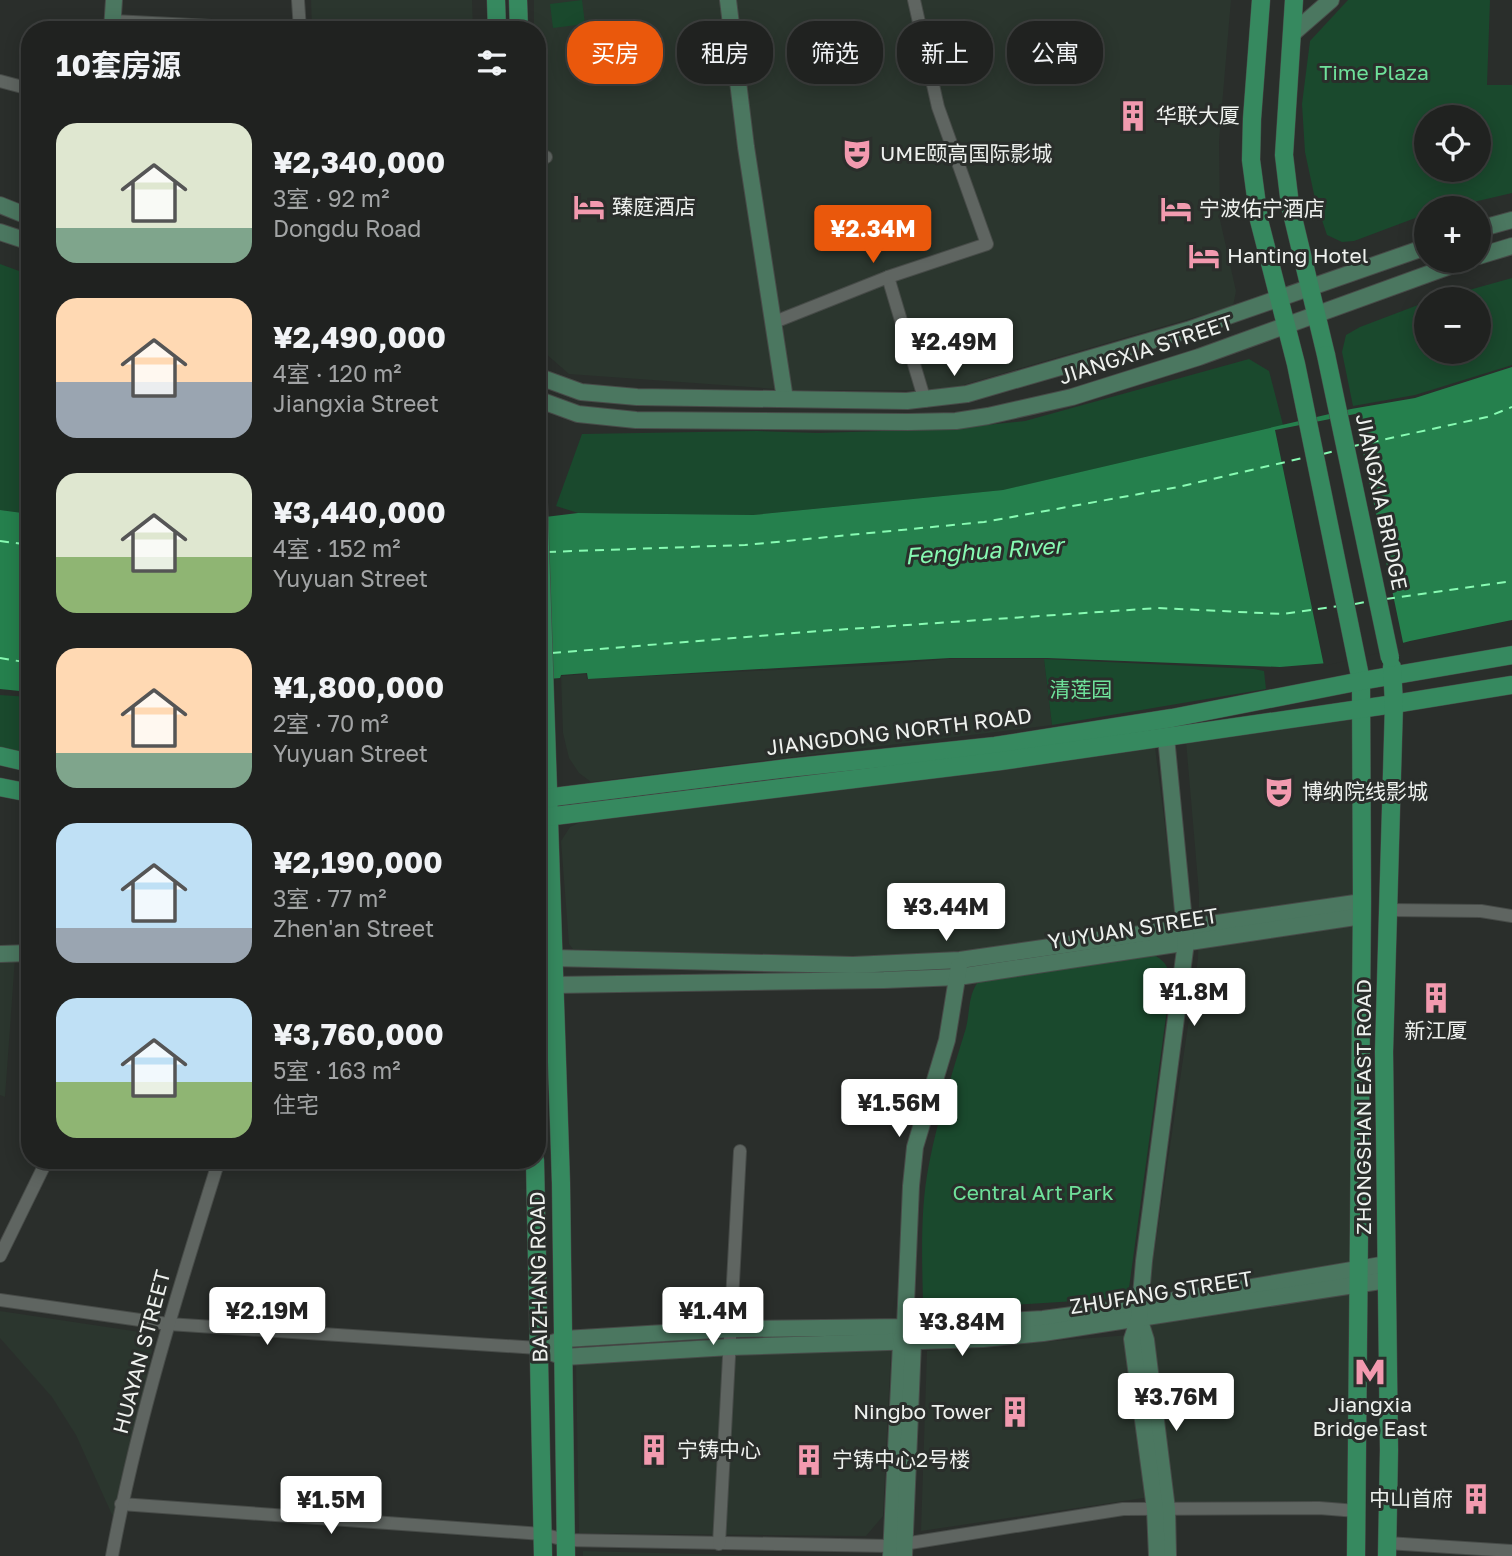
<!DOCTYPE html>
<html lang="zh">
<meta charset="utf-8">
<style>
body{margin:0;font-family:"Golos Text","Noto Sans SC",sans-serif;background:#282a29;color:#f1f3f6;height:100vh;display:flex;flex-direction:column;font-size:26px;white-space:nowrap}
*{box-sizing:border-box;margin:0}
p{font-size:23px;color:#a2a4a5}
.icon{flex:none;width:38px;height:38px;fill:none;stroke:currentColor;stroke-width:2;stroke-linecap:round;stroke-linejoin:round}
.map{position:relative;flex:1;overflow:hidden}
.details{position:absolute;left:21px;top:21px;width:525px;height:1148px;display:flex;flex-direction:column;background:#202220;border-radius:28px;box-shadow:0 4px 18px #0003,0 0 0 2px #3d3f3e}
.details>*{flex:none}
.guide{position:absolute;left:567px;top:21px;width:665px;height:63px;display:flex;gap:14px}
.tools{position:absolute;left:1414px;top:105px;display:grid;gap:14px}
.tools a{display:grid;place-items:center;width:77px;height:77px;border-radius:50%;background:#202220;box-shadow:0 4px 18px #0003,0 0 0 2px #3d3f3e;font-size:35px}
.price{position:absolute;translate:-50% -60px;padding:0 16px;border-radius:7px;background:#fff;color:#222;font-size:23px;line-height:46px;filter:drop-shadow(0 2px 4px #0008)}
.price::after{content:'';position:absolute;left:50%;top:42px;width:21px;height:16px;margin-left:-10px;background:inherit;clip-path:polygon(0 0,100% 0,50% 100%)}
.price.active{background:#ea580c;color:#fff}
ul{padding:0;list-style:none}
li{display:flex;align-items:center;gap:21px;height:175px;padding:0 35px}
li span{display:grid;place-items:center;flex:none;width:196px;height:140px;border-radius:21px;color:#555}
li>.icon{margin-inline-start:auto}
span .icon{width:84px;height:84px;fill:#fffc;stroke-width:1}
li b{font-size:30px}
h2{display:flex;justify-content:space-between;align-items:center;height:84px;padding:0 35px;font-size:30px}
.pill{padding:0 24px;border-radius:28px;background:#202220;box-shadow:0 4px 18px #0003,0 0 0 2px #3d3f3e;font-size:24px;line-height:63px}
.pill.active{background:#ea580c;color:#fff}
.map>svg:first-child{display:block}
</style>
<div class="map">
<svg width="1512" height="1556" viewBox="0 0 1512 1556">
<rect width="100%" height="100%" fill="#2a2e2b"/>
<g fill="#2b362e">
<path d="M311,0H472L473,30H312Z"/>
<path d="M534,0H1231L1219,141L1220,220L1236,291L1233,306L946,390H790L569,374L545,353L538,330L537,30H534Z"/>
<path d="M948,659H1044L1052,725L591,782L579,773L569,758L563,733L561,676L586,674L587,679L881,665Z"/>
<path d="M1357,713L1350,1504L1285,1501L1176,1502L1150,1497L921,1531L927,1351L1142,1334L1198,959L1199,893L1186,741Z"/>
<path d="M1155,747L1176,914L1171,923L956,954L868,959L573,949L569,944L561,841L570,827L585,820Z"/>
<path d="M15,958L5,1097L0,1095V959Z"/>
<path d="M0,1311L140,1332L147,1339L152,1350L150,1363L114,1519L76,1435L52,1397L0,1338Z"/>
<path d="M891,1348L883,1516L866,1536L579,1533L576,1364L734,1352Z"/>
<path d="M583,1551L777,1556H583Z"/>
</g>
<g fill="#1a492d" fill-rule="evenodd">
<path d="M582,0L585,24L553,28L550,4Z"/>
<path d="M1348,0H1490L1487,85H1512V193L1448,208H1426V214L1354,241L1342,242L1327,235L1315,199L1305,152L1302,104L1310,41ZM1426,117H1479V170H1426Z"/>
<path d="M0,264L30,275V514L0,510Z"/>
<path d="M1512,278V365L1415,395L1353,406L1342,352L1346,335L1360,327L1426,302V352H1479V299H1437Z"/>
<path d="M1249,359L1269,371L1283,425L1004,490L753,515L578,513L556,506L582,434L757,431L818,433L947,429L1025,421Z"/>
<path d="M1044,659L1254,669L1264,671L1266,689L1052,725Z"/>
<path d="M0,695L30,697V755L0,749Z"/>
<path d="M1152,954C1168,962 1170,970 1170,987L1129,1288L1123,1296L1108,1299L1010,1305L973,1315H937L927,1310L923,1304C922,1257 920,1209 929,1164C938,1118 952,1073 966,1028C970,1012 968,995 978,982Z"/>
</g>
<g fill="#25804d">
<path d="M1512,367V620L1410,641L1328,663L1280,667L1047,658H950L588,679L587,673L561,675L560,678L537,680V518L578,513L753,515L1003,490L1351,409L1415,398Z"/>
<path d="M0,510L30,514V692L0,689Z"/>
</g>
<path fill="#2a2e2b" d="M1355,414L1404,647L1324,666L1275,430Z"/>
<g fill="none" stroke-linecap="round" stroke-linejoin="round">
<g stroke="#87fab2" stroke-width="2" stroke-dasharray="9 7" stroke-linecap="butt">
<path d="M1354,446L1487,417L1512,407"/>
<path d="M1323,454L1338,450"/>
<path d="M0,541L30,545"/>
<path d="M547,552L745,545L984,522L1178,487L1307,457"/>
<path d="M1386,599L1512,581"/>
<path d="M1355,604L1370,601"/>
<path d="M552,653L819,631L1158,608L1282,614L1339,606"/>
<path d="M0,658L30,663"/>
</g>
<defs>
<g id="street">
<path d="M298,0L300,30"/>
<path d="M113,21L288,30"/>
<path d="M0,81L30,89"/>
<path d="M537,157H546"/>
<path d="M888,277L925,401"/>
<path d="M772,323L888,277L987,244L938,107L914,0"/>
<path d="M1388,910L1481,911L1512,916"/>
<path d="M0,1256L47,1160"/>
<path d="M0,1300L168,1324L538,1348"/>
<path d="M121,1504L542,1534L565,1540L891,1546L1123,1509L1319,1508L1357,1511"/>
<path d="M1387,1543L1512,1551"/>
<path d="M719,1544L740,1151"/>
<path d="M112,1556C137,1421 178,1291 219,1160"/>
</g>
<g id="secondary">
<path d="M728,0L746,147L785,399"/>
<path d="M112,30L114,0"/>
<path d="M1292,34L1331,0"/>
<path d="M0,205L30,217"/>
<path d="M1479,229L1512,220"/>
<path d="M0,232L30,242"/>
<path d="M1479,256L1512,246"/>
<path d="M537,376L581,392L637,397L907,401L967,394L1188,330L1426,247"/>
<path d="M537,399L578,414L636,420L908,422L956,421L988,416L1072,397L1199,357L1464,261"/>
<path d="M0,954L30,953"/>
<path d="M544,962L553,958L853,965L960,960L1362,902"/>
<path d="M537,972L554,985L884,980L958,977L1362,916"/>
<path d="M1139,1318L1146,1340L1167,1509L1168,1555"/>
<path d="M552,1343L564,1339L731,1329L905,1327L1043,1319L1140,1306L1387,1264"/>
<path d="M538,1348L564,1357L730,1347L983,1339L1043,1333L1387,1280"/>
<path d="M891,1556L901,1343L905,1327L911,1186L915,1147L947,1040L959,966"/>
<path d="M904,1556L913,1342L909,1335"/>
<path d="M1157,1556L1155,1509L1132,1339L1139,1318L1144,1261L1186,942L1166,737"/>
</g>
<g id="primary">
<path d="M496,0L497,30"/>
<path d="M518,0L519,30"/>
<path d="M1261,0L1252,119L1251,160L1259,220L1296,364L1361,681L1362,902L1356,1556"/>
<path d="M1294,0L1284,155L1290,205L1326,355"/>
<path d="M537,456L561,1183L566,1556"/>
<path d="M0,756L30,763"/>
<path d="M0,787L30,793"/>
<path d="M537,799L788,768L995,746L1172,718L1361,681L1512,655"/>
<path d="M538,818L1001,761L1394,704L1512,685"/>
<path d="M535,1160L543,1556"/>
<path d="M1387,1556L1389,1450L1384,1052L1394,704L1392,667"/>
</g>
</defs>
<use href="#street" stroke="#474b48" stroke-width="14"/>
<use href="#secondary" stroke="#474b48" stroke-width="18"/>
<use href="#primary" stroke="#474b48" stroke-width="19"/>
<use href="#street" stroke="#5f6561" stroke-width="12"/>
<use href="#secondary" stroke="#4b7760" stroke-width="16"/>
<use href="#primary" stroke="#36895f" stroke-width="18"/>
<defs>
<path id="primary-bridge" d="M1326,355L1390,658"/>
</defs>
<use href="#primary-bridge" stroke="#474b48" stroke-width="19" stroke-linecap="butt"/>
<use href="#primary-bridge" stroke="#36895f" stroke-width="18"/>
</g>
<defs>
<symbol id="building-bare" viewBox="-9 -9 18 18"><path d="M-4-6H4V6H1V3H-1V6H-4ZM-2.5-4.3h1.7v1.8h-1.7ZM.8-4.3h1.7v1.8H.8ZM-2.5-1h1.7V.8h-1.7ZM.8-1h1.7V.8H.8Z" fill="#f29aaf" stroke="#2a2e2b" stroke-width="2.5" paint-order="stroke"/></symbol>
<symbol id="theatre-bare" viewBox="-9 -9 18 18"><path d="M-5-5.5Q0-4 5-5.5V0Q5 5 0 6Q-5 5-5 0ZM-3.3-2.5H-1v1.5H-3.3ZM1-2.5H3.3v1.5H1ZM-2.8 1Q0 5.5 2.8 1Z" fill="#f29aaf" stroke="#2a2e2b" stroke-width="2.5" paint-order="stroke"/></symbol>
<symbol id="hotel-bare" viewBox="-9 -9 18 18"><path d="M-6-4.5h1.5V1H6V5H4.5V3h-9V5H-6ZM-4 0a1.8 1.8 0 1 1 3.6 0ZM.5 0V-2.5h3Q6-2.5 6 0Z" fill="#f29aaf" stroke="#2a2e2b" stroke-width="2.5" paint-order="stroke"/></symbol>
<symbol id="metro-bare" viewBox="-9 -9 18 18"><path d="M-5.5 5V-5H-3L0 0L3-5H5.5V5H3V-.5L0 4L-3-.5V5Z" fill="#f29aaf" stroke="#2a2e2b" stroke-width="2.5" paint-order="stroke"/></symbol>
</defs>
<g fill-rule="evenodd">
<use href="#building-bare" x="1111" y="94" width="44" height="44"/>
<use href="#theatre-bare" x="835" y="132" width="44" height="44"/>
<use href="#hotel-bare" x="567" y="185" width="44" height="44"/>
<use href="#hotel-bare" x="1154" y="187" width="44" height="44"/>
<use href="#hotel-bare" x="1182" y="234" width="44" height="44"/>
<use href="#theatre-bare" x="1257" y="770" width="44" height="44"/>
<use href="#building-bare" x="1414" y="976" width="44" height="44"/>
<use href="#metro-bare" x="1348" y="1350" width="44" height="44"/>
<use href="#building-bare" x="993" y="1390" width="44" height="44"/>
<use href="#building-bare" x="632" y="1428" width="44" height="44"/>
<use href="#building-bare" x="787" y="1438" width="44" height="44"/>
<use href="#building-bare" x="1454" y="1477" width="44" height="44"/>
</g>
<g text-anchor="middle" stroke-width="6" stroke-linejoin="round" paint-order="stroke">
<g font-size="21" fill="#6ee19a" stroke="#2a2e2b">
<text x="1374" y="80">Time Plaza</text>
<text x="1081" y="697">清莲园</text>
<text x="1033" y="1200">Central Art Park</text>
</g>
<g font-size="21" fill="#eef1ee" stroke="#2a2e2b" text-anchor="start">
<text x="1156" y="123">华联大厦</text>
<text x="880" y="161">UME颐高国际影城</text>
<text x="612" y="214">臻庭酒店</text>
<text x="1199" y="216">宁波佑宁酒店</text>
<text x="1227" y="263">Hanting Hotel</text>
<text x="1302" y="799">博纳院线影城</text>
<text x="1436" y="1038" text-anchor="middle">新江厦</text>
<text x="1370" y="1412" text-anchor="middle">Jiangxia<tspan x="1370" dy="24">Bridge East</tspan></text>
<text x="992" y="1419" text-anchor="end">Ningbo Tower</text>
<text x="677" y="1457">宁铸中心</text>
<text x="832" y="1467">宁铸中心2号楼</text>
<text x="1453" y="1506" text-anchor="end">中山首府</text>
</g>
<g font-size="21" fill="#eef1ee" stroke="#2a2e2b">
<text transform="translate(1146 350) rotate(-18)" y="7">JIANGXIA STREET</text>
<text transform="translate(1381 502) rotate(78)" y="7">JIANGXIA BRIDGE</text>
<text transform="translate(899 732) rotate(-7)" y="7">JIANGDONG NORTH ROAD</text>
<text transform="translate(1133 929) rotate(-9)" y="7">YUYUAN STREET</text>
<text transform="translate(1364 1107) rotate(-90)" y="7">ZHONGSHAN EAST ROAD</text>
<text transform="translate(539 1277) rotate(-91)" y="7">BAIZHANG ROAD</text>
<text transform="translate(1161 1293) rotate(-9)" y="7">ZHUFANG STREET</text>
<text transform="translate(142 1352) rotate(-75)" y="7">HUAYAN STREET</text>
</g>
<g font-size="23" font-style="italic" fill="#87fab2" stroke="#2a2e2b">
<text transform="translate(984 551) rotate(-4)" y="8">Fenghua Rıver</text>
</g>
</g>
</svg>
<div class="tools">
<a><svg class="icon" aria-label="locate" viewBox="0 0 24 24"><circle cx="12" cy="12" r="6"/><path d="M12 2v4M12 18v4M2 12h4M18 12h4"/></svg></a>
<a>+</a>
<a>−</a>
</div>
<b class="price active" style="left:873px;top:265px">¥2.34M</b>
<b class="price" style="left:954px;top:378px">¥2.49M</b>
<b class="price" style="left:946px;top:943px">¥3.44M</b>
<b class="price" style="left:1194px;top:1028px">¥1.8M</b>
<b class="price" style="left:899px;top:1139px">¥1.56M</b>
<b class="price" style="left:267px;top:1347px">¥2.19M</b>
<b class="price" style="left:713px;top:1347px">¥1.4M</b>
<b class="price" style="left:962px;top:1358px">¥3.84M</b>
<b class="price" style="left:1176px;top:1433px">¥3.76M</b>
<b class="price" style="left:331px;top:1536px">¥1.5M</b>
<div class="guide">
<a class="pill active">买房</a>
<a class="pill">租房</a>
<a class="pill">筛选</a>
<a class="pill">新上</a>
<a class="pill">公寓</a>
</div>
<section class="details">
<h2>10套房源<svg class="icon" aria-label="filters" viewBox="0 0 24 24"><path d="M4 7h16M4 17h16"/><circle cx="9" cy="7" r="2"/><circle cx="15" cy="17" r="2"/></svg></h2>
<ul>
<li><span style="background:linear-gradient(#dfe7d0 75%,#7fa58c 0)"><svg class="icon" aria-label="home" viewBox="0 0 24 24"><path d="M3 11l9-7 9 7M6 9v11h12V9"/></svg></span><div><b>¥2,340,000</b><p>3室 · 92 m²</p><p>Dongdu Road</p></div></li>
<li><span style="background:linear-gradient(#ffd9b3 60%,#9aa5b1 0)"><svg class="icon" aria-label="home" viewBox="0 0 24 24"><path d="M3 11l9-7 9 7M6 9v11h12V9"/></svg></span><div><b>¥2,490,000</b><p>4室 · 120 m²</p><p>Jiangxia Street</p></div></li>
<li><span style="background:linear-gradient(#dfe7d0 60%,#8fb573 0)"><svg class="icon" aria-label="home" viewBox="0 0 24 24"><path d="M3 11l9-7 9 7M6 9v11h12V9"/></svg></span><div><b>¥3,440,000</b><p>4室 · 152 m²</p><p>Yuyuan Street</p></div></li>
<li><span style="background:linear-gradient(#ffd9b3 75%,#7fa58c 0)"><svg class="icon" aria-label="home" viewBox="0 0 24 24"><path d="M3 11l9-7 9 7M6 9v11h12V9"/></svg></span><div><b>¥1,800,000</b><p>2室 · 70 m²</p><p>Yuyuan Street</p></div></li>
<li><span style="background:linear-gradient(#bfe0f5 75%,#9aa5b1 0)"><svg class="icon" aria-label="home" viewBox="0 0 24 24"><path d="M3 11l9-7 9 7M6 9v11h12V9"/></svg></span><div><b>¥2,190,000</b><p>3室 · 77 m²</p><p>Zhen'an Street</p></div></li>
<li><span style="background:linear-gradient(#bfe0f5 60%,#8fb573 0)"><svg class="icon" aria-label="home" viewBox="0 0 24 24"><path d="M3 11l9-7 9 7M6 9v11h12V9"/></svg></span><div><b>¥3,760,000</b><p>5室 · 163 m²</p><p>住宅</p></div></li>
</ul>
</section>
</div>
